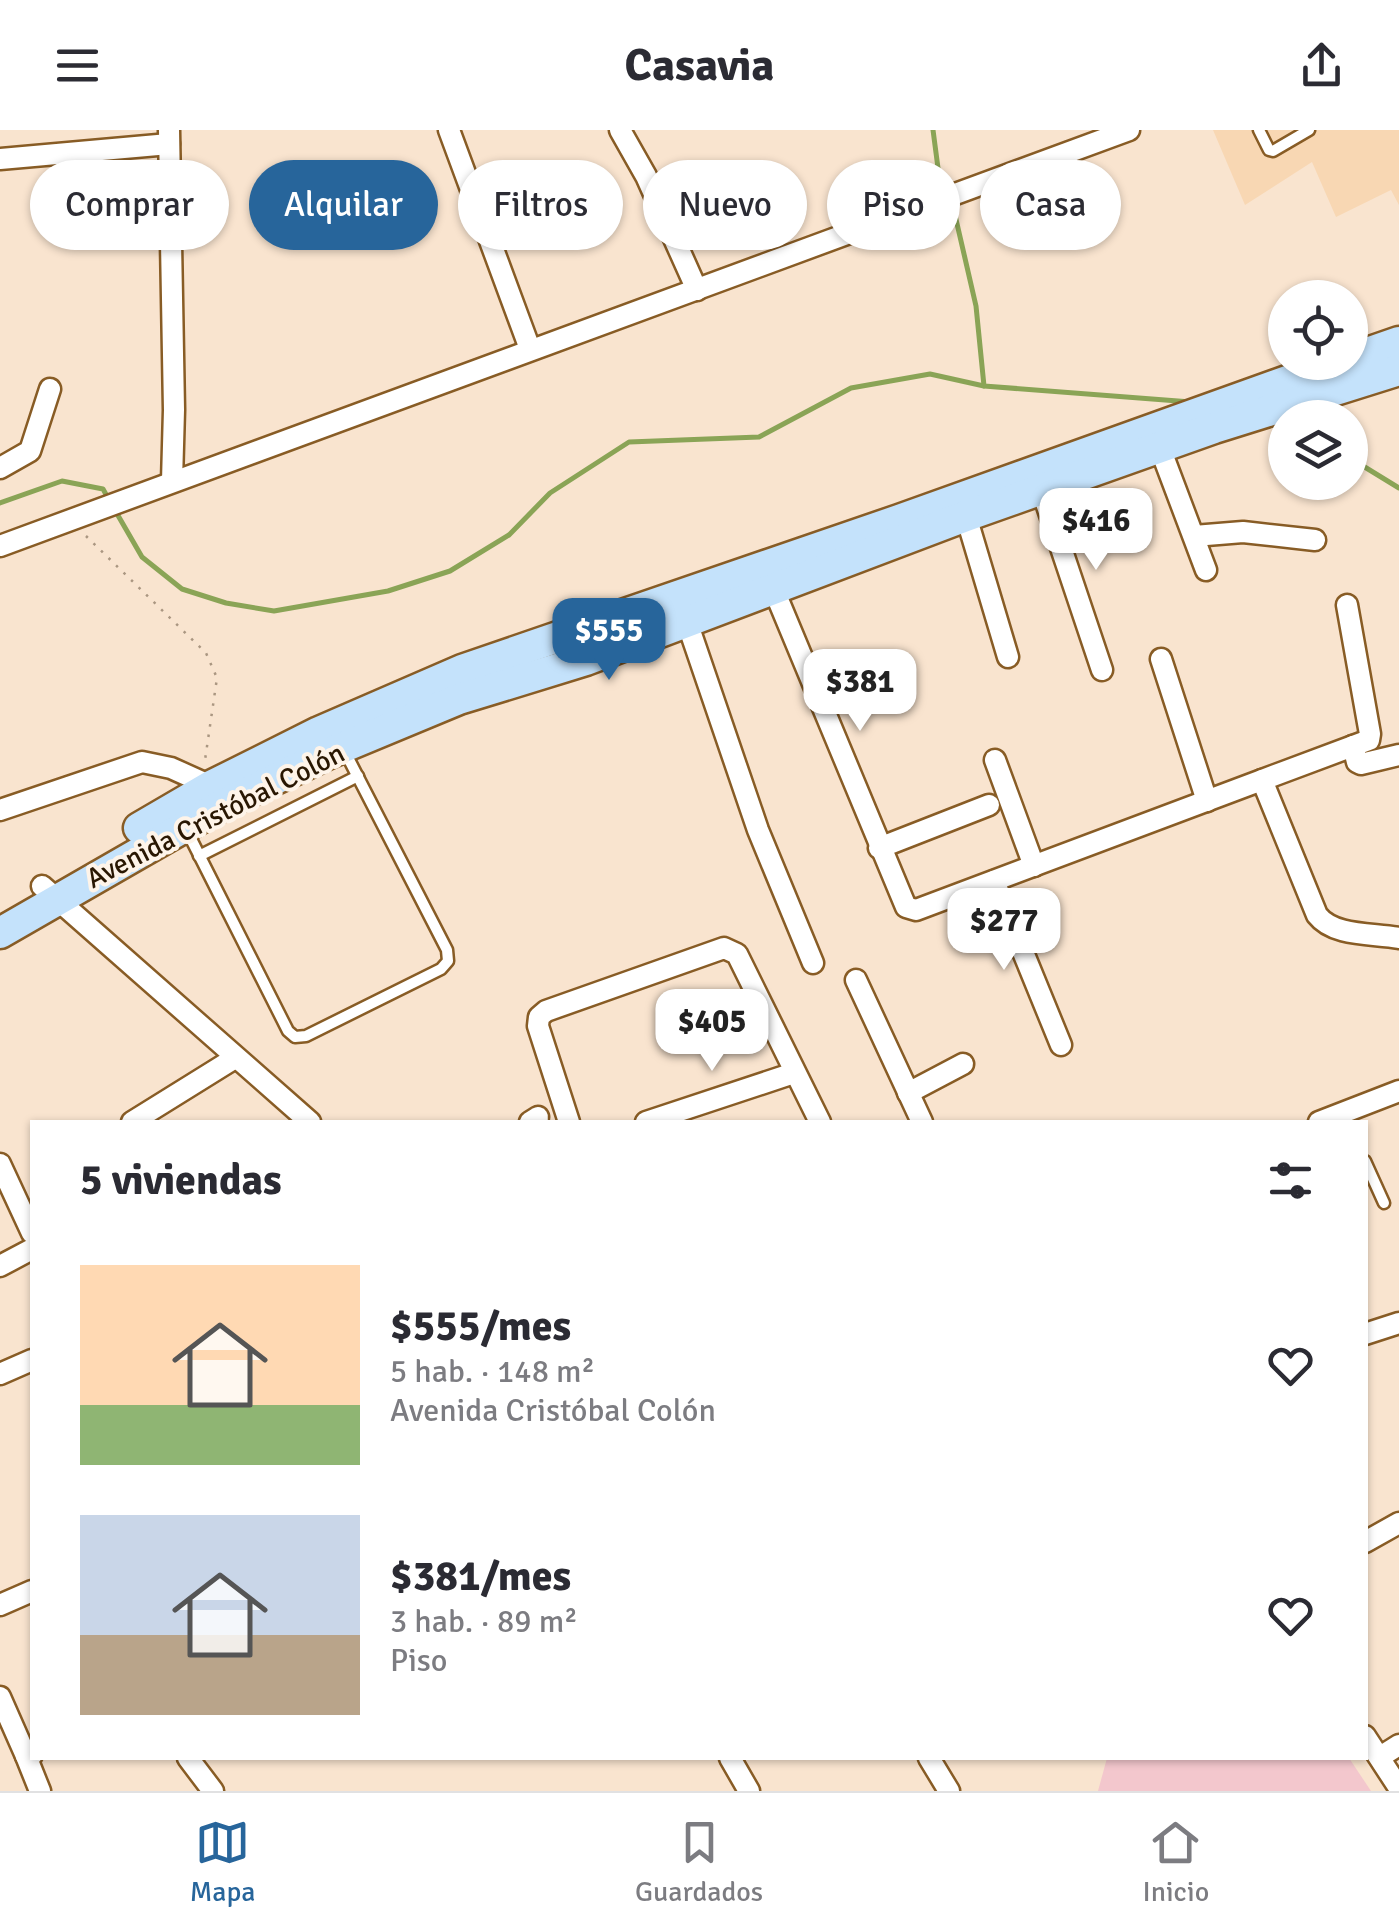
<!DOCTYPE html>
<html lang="es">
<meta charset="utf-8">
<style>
body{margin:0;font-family:Signika,sans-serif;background:#f7f7f7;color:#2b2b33;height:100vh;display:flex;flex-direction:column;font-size:38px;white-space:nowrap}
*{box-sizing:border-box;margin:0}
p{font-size:32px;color:#7c7c81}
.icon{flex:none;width:55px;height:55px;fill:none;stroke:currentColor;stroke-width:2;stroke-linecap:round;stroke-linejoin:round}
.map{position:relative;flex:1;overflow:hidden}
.side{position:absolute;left:30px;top:990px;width:1338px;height:640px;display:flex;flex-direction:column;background:#fff;border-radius:0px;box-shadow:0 2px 8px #0004}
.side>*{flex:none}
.hud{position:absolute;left:30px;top:30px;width:1340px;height:90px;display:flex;gap:20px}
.fabs{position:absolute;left:1268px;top:150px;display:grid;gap:20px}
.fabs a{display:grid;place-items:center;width:100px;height:100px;border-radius:50%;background:#fff;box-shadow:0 2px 8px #0004;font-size:50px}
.price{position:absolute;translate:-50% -85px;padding:0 22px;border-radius:20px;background:#fff;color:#222;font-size:32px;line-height:65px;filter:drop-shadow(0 2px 5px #0008)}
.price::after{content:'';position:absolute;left:50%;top:60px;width:30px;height:22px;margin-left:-15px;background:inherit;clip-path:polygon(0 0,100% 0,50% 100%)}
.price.selected{background:#27659b;color:#fff}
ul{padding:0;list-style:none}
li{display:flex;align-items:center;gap:30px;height:250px;padding:0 50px}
li span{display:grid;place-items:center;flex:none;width:280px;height:200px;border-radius:0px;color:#555}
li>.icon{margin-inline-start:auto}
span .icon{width:120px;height:120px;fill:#fffc;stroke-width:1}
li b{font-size:42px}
h2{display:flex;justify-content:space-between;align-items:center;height:120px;padding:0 50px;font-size:42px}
.chip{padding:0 35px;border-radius:45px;background:#fff;box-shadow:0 2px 8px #0004;font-size:35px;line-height:90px}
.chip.selected{background:#27659b;color:#fff}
header{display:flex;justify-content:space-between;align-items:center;height:130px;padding:0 50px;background:#fff;font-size:45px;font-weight:700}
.dock{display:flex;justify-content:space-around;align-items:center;height:140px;border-top:2px solid #e1e1e2;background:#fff;font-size:28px;color:#7c7c81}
.dock a{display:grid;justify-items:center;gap:5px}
.dock .selected{color:#27659b}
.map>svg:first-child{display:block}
</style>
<header><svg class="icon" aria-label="menu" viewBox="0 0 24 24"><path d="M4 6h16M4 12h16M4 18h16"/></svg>Casavia<svg class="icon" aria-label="share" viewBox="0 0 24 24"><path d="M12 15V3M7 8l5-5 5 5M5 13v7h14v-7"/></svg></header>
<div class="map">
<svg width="1399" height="1661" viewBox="0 0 1399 1661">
<rect width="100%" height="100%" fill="#f9e4cf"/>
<path fill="#f8d7b3" d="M1213,0H1399V75L1391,60L1336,87L1312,32L1245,75Z"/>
<path fill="#f3c7cd" d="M1107,1628H1349L1371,1661H1098Z"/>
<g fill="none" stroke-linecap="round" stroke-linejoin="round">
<g stroke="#8aa456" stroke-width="5">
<path d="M933,0L938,38L948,62"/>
<path d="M952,72L976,176L984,256"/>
<path d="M1269,294L1285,300"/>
<path d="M1350,328L1399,358"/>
<path d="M0,373L62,351L103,359L108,368"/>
<path d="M116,382L142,427L182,459L226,473L274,481L388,461L450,441L509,405L550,363L629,312L759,307L851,258L930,244L984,256L1191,272"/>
</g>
<defs>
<g id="lane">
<path d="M1259,0L1269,20L1273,21L1309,0"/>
<path d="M187,701L288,901L295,907L306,906L441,839L448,831L447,820L343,618"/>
<path d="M199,726L358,646"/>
<path d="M1365,1031L1384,1073"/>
</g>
<g id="street">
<path d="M169,0L174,280L172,351"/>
<path d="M449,0L530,219"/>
<path d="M620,0L646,46L697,160"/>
<path d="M0,29L169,14"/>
<path d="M1160,318L1206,440"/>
<path d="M0,338L30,321L50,259"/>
<path d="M1042,361L1102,540"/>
<path d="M966,386L1008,527"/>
<path d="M1194,406L1243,402L1315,410"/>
<path d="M0,416L1129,0"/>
<path d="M774,460L906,777L916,780L1262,650L1317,785C1334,807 1373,803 1399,808"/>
<path d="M687,492L758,700L813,833"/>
<path d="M1161,529L1207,671"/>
<path d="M1353,616L1357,632L1361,634L1399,625"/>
<path d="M995,630L1034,736"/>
<path d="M1262,650L1369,610L1370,604L1347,475"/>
<path d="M0,680L142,632L171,638L211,656"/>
<path d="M879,718L989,675"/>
<path d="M994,751L1061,915"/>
<path d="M42,756L310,992"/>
<path d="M856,850L922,992"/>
<path d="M908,963L963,934"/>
<path d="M132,992L235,928"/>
<path d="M530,992L538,987"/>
<path d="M569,992L538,896L539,887L546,881L724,818L737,824L820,992"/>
<path d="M646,992L794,943"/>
<path d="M1319,992L1399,961"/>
<path d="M0,1034L32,1103"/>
<path d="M0,1136L32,1119"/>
<path d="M1365,1204L1399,1193"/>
<path d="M0,1244L32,1230"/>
<path d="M1365,1412L1399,1393"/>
<path d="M0,1475L32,1461"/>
<path d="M0,1567L26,1626L32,1625"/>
<path d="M1365,1606L1399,1658"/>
<path d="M26,1626L40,1661"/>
<path d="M1380,1627L1399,1615"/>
<path d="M188,1628L213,1661"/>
<path d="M730,1628L749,1661"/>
<path d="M929,1628L949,1661"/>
</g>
<g id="secondary">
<path d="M1350,229L1399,212"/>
<path d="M139,698L211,656L319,602L462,540L899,390L1340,232"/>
<path d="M0,803L226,673L329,623L459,569L586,530L966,386L1214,298L1399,240"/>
</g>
</defs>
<use href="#lane" stroke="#885c25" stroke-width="15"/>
<use href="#street" stroke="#885c25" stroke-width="25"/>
<use href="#secondary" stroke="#885c25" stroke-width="35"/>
<path stroke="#aa9681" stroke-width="2.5" stroke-dasharray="2.5 8" stroke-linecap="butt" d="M86,406L206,523L217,548L205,630"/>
<use href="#lane" stroke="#fff" stroke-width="10"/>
<use href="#street" stroke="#fff" stroke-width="20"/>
<use href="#secondary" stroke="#c4e2fb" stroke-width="30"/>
</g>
<g text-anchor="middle" stroke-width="8" stroke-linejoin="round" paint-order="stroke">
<g font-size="28" fill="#291702" stroke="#fef4e9">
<text transform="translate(215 685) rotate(-27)" y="10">Avenida Cristóbal Colón</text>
</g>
</g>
</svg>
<div class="fabs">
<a><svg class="icon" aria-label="locate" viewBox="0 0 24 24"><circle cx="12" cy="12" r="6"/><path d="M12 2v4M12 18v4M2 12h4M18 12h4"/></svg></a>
<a><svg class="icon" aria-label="layers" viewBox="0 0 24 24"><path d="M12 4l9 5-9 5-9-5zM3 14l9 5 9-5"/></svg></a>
</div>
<b class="price" style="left:1096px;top:443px">$416</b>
<b class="price selected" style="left:609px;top:553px">$555</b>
<b class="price" style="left:860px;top:604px">$381</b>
<b class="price" style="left:1004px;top:843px">$277</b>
<b class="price" style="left:712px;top:944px">$405</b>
<div class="hud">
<a class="chip">Comprar</a>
<a class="chip selected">Alquilar</a>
<a class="chip">Filtros</a>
<a class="chip">Nuevo</a>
<a class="chip">Piso</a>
<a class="chip">Casa</a>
</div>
<section class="side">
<h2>5 viviendas<svg class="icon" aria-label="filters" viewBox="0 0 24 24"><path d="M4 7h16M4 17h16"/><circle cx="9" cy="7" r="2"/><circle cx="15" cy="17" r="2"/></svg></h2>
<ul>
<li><span style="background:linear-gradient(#ffd9b3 70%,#8fb573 0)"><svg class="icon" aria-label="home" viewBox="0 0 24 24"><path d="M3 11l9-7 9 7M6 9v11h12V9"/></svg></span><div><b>$555/mes</b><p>5 hab. · 148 m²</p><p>Avenida Cristóbal Colón</p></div><svg class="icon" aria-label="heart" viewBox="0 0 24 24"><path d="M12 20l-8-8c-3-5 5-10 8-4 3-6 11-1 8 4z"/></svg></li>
<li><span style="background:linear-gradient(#c9d6e8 60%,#b9a48a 0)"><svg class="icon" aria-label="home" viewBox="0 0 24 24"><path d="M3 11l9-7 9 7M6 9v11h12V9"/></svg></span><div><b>$381/mes</b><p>3 hab. · 89 m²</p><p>Piso</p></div><svg class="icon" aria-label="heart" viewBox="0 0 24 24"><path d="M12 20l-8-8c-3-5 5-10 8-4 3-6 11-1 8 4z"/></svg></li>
</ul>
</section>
</div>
<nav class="dock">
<a class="selected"><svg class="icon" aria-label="map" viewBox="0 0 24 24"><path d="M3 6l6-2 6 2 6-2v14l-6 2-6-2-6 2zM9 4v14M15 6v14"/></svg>Mapa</a>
<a><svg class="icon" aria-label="saved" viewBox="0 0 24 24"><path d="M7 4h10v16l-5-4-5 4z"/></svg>Guardados</a>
<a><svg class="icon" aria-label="home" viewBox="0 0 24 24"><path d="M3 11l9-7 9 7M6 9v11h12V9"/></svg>Inicio</a>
</nav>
